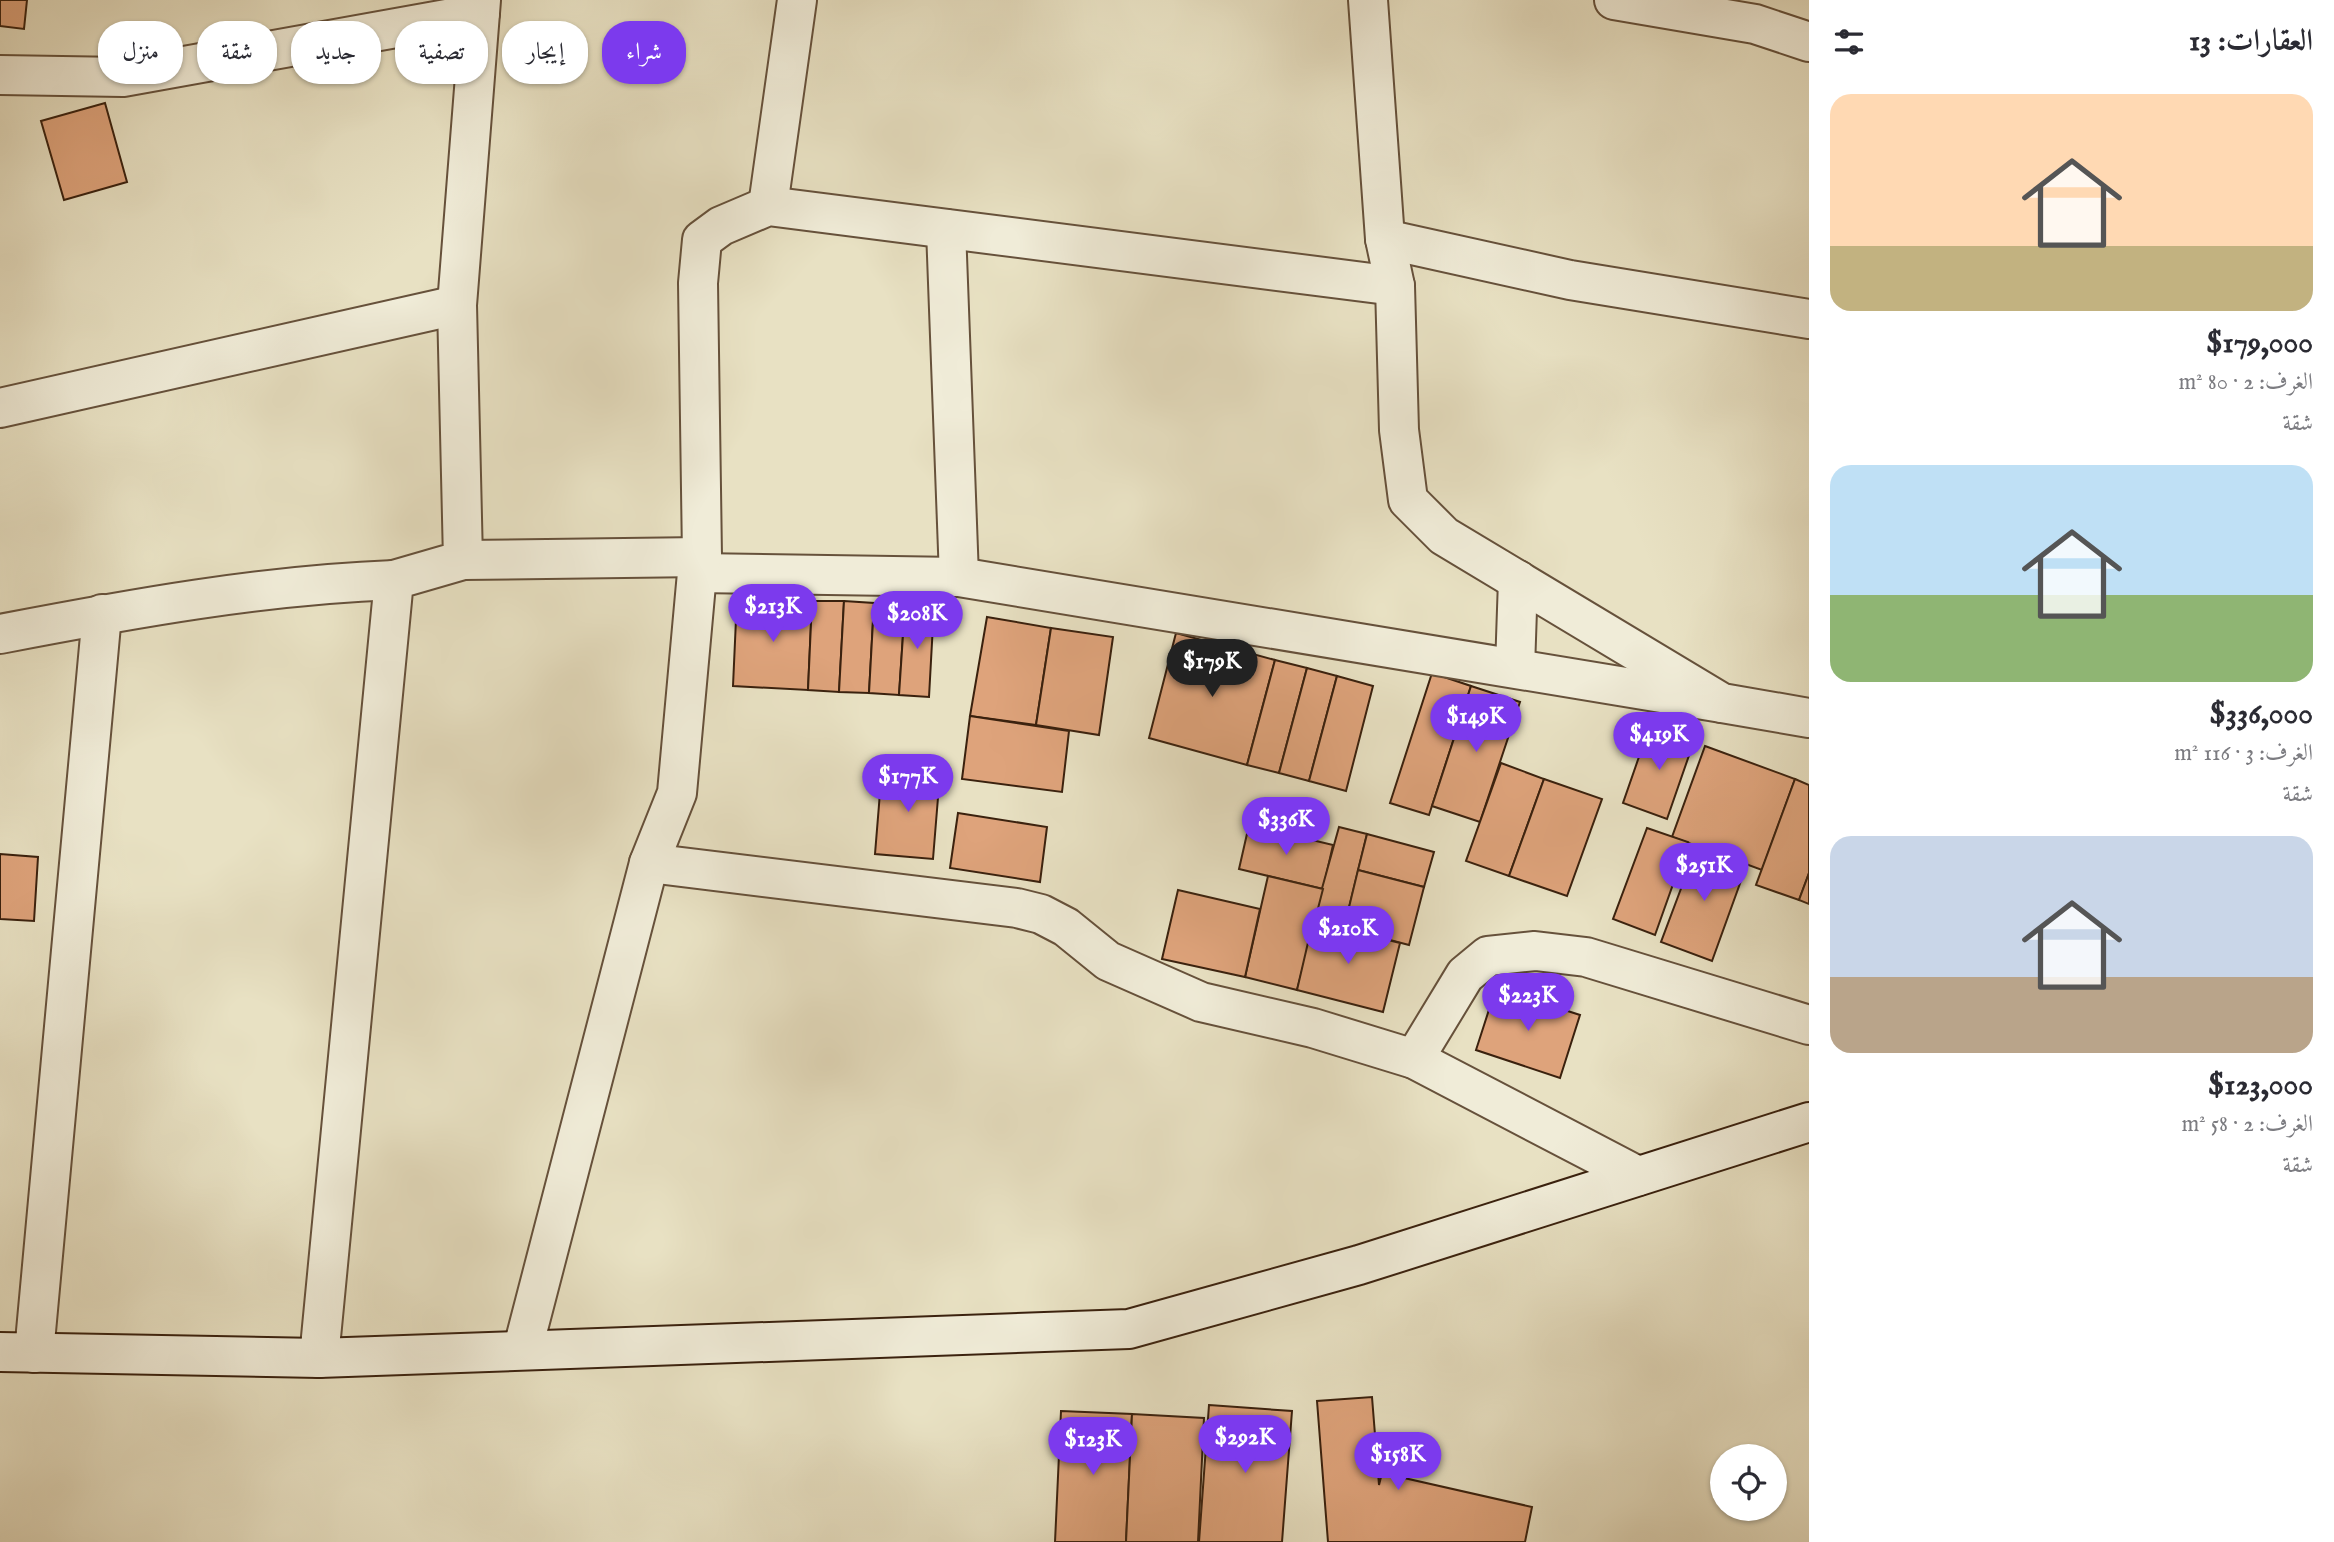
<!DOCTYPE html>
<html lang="ar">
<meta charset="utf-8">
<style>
body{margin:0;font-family:"IM FELL English",Amiri,serif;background:#f2f2f3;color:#2b2b33;direction:rtl;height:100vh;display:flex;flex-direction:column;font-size:26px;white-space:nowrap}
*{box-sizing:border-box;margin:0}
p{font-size:23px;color:#7c7c81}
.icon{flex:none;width:38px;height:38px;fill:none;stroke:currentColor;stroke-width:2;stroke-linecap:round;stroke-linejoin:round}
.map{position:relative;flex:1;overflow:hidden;direction:ltr}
.sheet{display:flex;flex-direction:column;background:#fff;width:525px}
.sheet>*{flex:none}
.banner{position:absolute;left:21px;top:21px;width:665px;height:63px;direction:rtl;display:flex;gap:14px}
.controls{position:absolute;left:1710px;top:1444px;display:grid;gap:14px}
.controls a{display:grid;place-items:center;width:77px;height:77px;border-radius:50%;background:#fff;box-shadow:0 2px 5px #0004;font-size:35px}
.price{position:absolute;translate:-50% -60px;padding:0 16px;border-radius:24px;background:#7c3aed;color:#fff;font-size:23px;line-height:46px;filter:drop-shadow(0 2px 4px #0008)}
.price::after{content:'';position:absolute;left:50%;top:42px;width:21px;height:16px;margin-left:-10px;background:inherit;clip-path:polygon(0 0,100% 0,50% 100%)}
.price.on{background:#222;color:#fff}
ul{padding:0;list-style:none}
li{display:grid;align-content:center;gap:14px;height:371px;padding:0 21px}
li span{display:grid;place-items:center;height:217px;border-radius:21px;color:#555}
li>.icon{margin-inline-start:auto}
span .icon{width:126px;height:126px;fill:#fffc;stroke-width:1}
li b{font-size:30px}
h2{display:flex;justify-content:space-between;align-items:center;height:84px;padding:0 21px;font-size:30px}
.chip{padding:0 24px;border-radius:28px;background:#fff;box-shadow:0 2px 5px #0004;font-size:24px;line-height:63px}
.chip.on{background:#7c3aed;color:#fff}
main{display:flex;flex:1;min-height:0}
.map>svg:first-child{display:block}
</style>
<main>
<section class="sheet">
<h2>العقارات: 13<svg class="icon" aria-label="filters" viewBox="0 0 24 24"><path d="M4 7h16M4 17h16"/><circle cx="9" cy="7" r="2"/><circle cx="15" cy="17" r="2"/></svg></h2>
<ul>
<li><span style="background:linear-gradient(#ffd9b3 70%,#c2b280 0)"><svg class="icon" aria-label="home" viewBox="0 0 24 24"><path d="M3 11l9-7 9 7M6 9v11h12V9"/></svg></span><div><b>$179,000</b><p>الغرف: 2 · 80 m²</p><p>شقة</p></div></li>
<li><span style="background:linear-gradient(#bfe0f5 60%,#8fb573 0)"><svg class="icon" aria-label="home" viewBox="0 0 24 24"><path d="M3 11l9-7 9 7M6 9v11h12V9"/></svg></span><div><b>$336,000</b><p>الغرف: 3 · 116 m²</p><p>شقة</p></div></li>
<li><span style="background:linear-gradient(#c9d6e8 65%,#b9a48a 0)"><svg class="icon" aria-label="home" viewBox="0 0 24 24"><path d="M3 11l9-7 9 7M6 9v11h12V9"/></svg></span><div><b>$123,000</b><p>الغرف: 2 · 58 m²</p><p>شقة</p></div></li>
</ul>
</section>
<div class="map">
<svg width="1809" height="1542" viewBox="0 0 1809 1542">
<rect width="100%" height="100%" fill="#e8e1c3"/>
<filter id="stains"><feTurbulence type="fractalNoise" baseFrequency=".00286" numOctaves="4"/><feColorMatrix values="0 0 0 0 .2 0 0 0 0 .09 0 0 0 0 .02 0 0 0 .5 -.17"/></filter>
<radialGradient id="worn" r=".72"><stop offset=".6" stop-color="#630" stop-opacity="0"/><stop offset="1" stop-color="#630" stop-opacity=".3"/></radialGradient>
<g fill="#dea37b" stroke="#3a210e" stroke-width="2">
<path d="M0,0H27L24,29L0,26Z"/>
<path d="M105,103L127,182L64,200L41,121Z"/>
<path d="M737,597L812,601L808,690L733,686Z"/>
<path d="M812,601H844L839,692L808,690Z"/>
<path d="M844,601L874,603L869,693L839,692Z"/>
<path d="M874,603L905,605L899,695L869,693Z"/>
<path d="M905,605L934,606L929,697L899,695Z"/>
<path d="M987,617L1051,628L1036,725L970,716Z"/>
<path d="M1051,628L1113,637L1099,735L1036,725Z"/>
<path d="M1176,633L1275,660L1247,765L1149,738Z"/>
<path d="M1275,660L1307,668L1279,773L1247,765Z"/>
<path d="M1307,668L1337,676L1309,781L1279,773Z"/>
<path d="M1432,673L1471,686L1429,815L1390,803Z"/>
<path d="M1337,676L1373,686L1346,791L1309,781Z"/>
<path d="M1471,686L1520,702L1480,822L1432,806Z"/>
<path d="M970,716L1069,731L1062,792L962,779Z"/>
<path d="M1650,725L1694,741L1667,819L1623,803Z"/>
<path d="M1705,746L1795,779L1762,870L1672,837Z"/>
<path d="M1501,763L1544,779L1509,876L1466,861Z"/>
<path d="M882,768L940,773L933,859L875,854Z"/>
<path d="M1544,779L1602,799L1567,896L1509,876Z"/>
<path d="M1795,779L1809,785V873L1799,900L1756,885Z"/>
<path d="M958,813L1047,827L1040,882L950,868Z"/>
<path d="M1249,825L1333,845L1323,889L1239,869Z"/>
<path d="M1339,827L1367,834L1344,928L1313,921Z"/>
<path d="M1647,828L1688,842L1655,935L1613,919Z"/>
<path d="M1367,834L1434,852L1424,887L1358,870Z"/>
<path d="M1697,846L1747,864L1712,961L1661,942Z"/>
<path d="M0,854L38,857L34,921L0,919Z"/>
<path d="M1358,870L1424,887L1409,945L1344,928Z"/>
<path d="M1809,873V904L1799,900Z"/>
<path d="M1268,876L1323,889L1297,990L1245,977Z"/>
<path d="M1178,890L1260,909L1245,977L1162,959Z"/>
<path d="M1313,921L1400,943L1383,1012L1297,990Z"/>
<path d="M1496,988L1580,1015L1560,1078L1476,1050Z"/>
<path d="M1372,1397L1379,1485L1382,1473L1532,1507L1525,1542H1328L1317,1401Z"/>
<path d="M1209,1405L1292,1411L1282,1542H1199Z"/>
<path d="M1061,1411L1132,1414L1126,1542H1055Z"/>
<path d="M1132,1414L1204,1418L1198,1542H1126Z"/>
</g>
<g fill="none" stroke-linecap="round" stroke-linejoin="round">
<defs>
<g id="street">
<path d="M1368,0L1385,239L1395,286L1399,430L1408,500L1444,536L1722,703L1809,718"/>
<path d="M1614,0L1755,24L1809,42"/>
<path d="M0,75L123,77L480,13"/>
<path d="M768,206L797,0"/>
<path d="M946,229L959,577"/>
<path d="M1385,239L1570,280L1809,319"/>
<path d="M0,408L457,305"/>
<path d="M463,560L702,557"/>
<path d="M697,573L959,577L1722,703"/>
<path d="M0,634C130,609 262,585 394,580"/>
<path d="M1515,668L1518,580"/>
<path d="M649,863L1017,908L1041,914L1066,927L1108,961L1201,1002L1313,1028L1414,1059L1638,1176"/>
<path d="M1414,1059L1465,975L1488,956L1535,951L1586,957L1809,1025"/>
<path d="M523,1348L649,863L677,793L697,573L702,557L698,283L702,240L721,226L768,206L1395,286"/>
<path d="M34,1353L102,614"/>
<path d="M319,1358L394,580L463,560L457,305L481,0"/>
</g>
<path id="secondary" d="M0,1352L319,1358L1129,1329L1359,1265L1809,1122"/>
</defs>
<use href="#street" stroke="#66513b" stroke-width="42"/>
<use href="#secondary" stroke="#3a210e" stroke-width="42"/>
<use href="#street" stroke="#f0ecd8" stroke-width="38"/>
<use href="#secondary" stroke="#f0ecd8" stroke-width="38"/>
</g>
<rect width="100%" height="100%" filter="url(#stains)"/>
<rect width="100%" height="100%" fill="url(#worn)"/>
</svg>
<div class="controls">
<a><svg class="icon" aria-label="locate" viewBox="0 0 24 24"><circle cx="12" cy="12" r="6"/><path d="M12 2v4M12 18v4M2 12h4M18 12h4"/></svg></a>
</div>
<b class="price" style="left:773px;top:644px">$213K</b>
<b class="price" style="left:917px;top:651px">$208K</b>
<b class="price on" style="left:1212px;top:699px">$179K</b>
<b class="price" style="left:1476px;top:754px">$149K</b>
<b class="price" style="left:1659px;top:772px">$419K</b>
<b class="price" style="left:908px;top:814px">$177K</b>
<b class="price" style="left:1286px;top:857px">$336K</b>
<b class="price" style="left:1704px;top:903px">$251K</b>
<b class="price" style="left:1348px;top:966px">$210K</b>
<b class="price" style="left:1528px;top:1033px">$223K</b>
<b class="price" style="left:1245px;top:1475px">$292K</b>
<b class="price" style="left:1093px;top:1477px">$123K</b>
<b class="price" style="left:1398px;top:1492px">$158K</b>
<div class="banner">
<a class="chip on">شراء</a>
<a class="chip">إيجار</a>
<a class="chip">تصفية</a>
<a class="chip">جديد</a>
<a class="chip">شقة</a>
<a class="chip">منزل</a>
</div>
</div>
</main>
